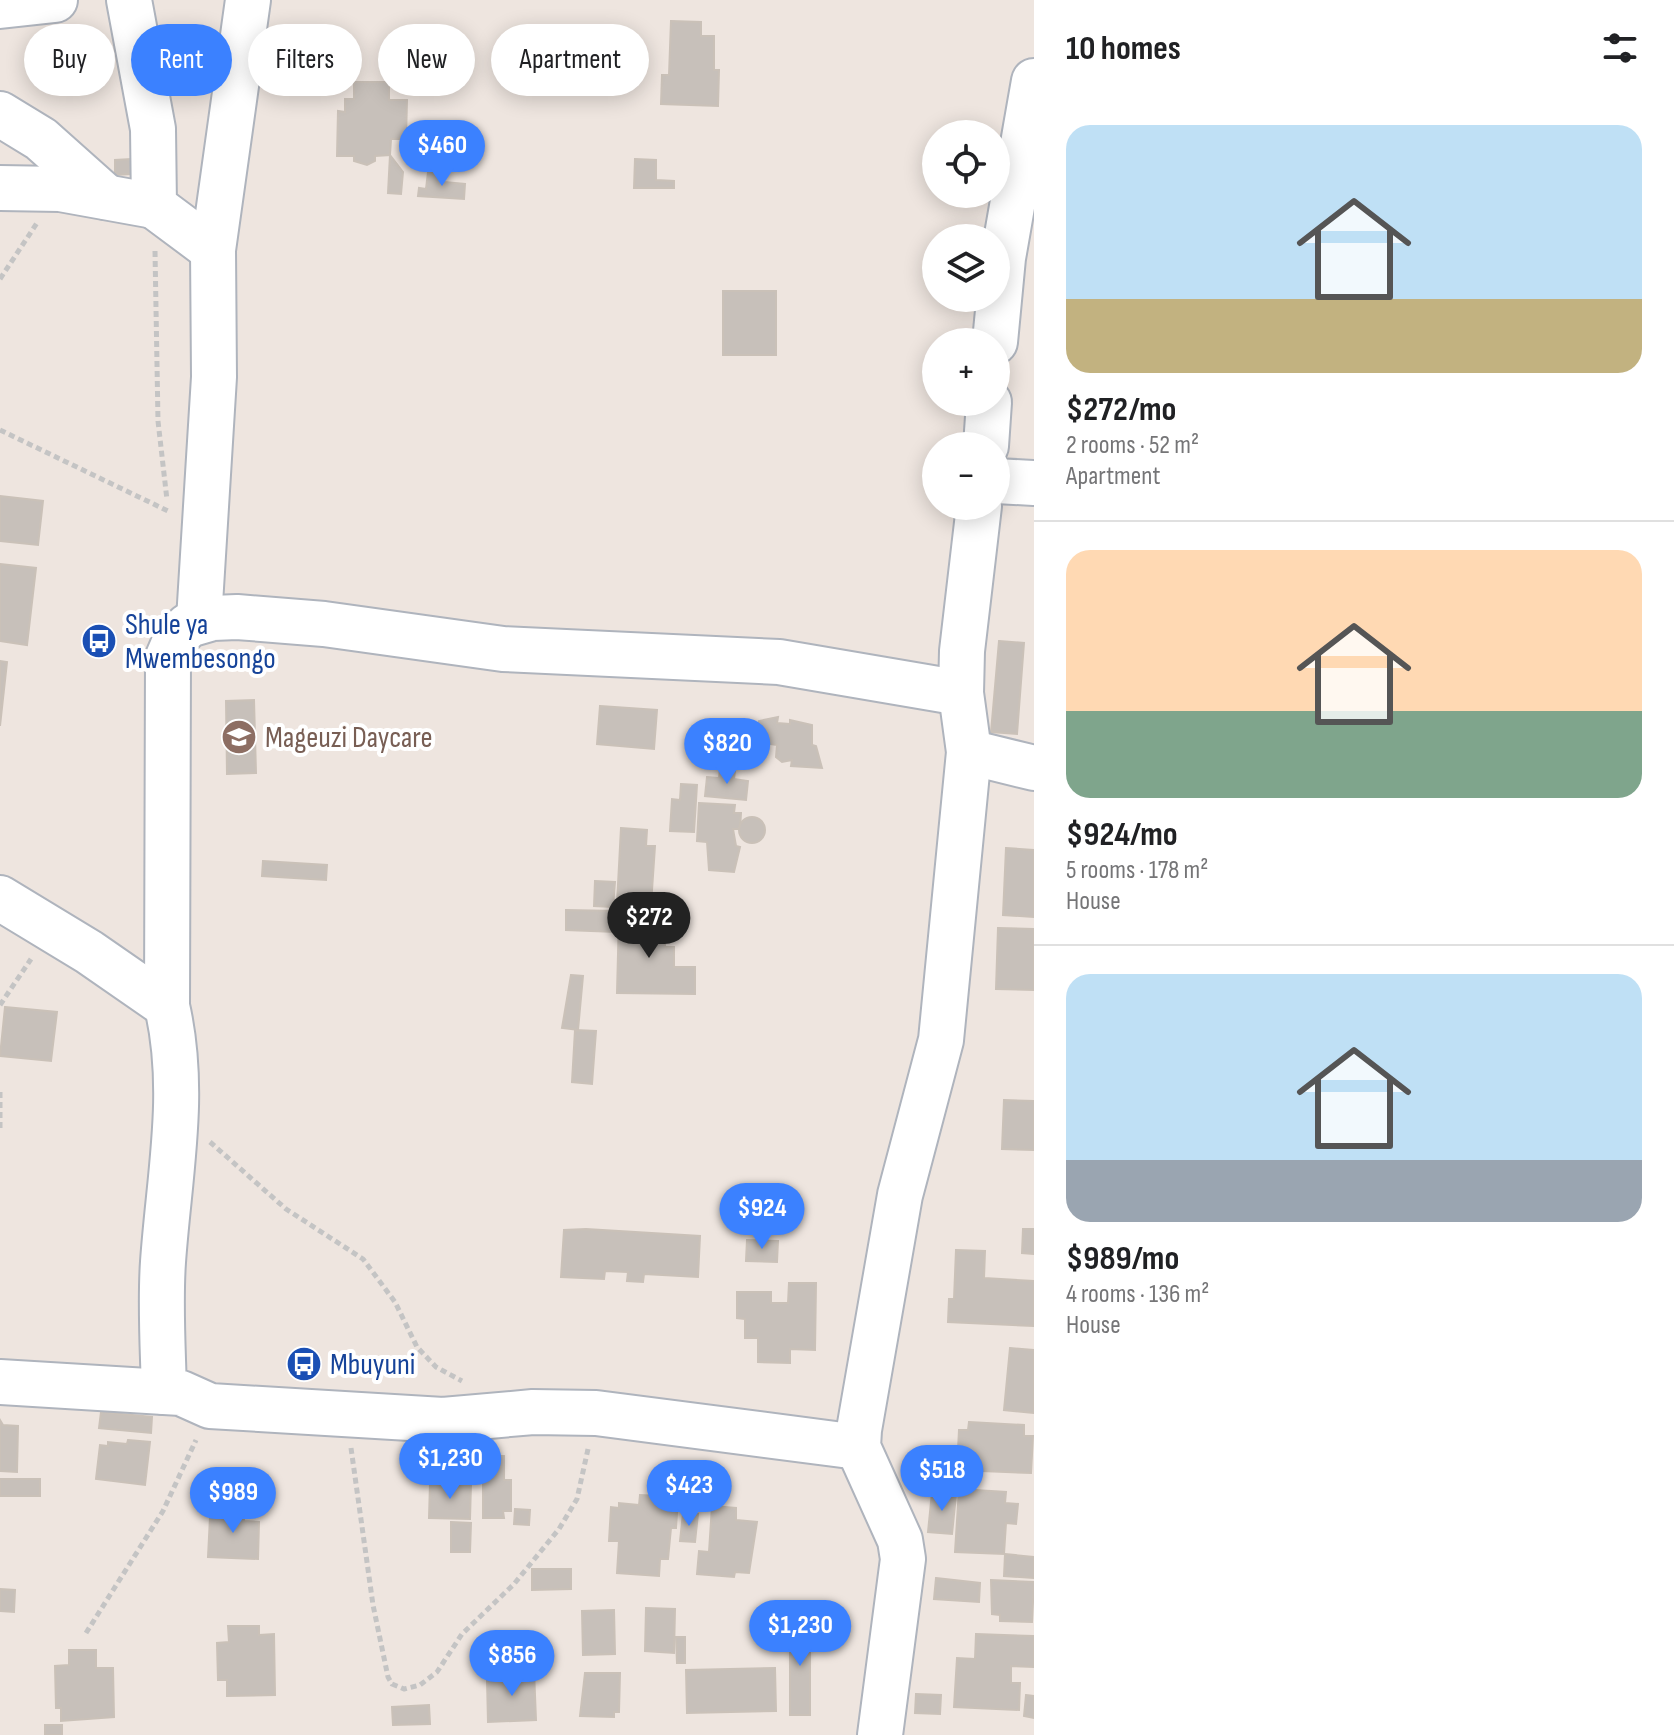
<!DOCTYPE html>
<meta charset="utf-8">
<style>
body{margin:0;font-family:"Sofia Sans Condensed",sans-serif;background:#f2f2f2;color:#202124;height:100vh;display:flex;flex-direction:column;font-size:30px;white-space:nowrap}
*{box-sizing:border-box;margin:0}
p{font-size:26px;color:#757577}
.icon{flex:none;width:44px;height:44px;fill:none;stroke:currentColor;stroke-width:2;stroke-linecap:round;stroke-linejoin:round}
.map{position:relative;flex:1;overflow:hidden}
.drawer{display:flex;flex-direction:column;background:#fff;width:640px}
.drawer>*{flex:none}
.banner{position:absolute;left:24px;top:24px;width:760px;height:72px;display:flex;gap:16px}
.fabs{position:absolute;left:922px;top:120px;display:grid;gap:16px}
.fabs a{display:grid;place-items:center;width:88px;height:88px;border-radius:50%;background:#fff;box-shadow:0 4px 20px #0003;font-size:40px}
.price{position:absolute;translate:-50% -68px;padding:0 18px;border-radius:28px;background:#3b81ff;color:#fff;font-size:26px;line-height:52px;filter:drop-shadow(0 2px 4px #0008)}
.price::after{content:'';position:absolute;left:50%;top:48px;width:24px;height:18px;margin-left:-12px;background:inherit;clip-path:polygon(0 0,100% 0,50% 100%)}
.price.current{background:#222;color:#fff}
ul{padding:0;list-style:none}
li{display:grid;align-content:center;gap:16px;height:424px;padding:0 32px}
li+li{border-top:2px solid #e0e0e0}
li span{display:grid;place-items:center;height:248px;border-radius:24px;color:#555}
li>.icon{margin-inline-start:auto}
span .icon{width:144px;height:144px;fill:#fffc;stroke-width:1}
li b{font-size:34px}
h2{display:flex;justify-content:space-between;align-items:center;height:96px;padding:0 32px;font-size:34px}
.pill{padding:0 28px;border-radius:36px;background:#fff;box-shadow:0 4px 20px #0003;font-size:28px;line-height:72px}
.pill.current{background:#3b81ff;color:#fff}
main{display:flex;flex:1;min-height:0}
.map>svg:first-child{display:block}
</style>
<main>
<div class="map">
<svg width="1034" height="1735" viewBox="0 0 1034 1735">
<rect width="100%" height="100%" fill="#eee5df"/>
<g fill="#c7c0ba" stroke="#cac1b8" stroke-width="2">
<path d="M671,21L701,22V36H714V70H719L718,106L661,104L662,75H669Z"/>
<path d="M281,55L304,56L303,80L279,79Z"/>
<path d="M354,82H389V100H407L406,139H391L390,155L375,156V161L367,165L354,161V156H337L338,111L345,112V99H354Z"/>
<path d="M390,155L403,172L401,194L388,193Z"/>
<path d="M131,159V174L115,175V160Z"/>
<path d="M635,159L656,160V180L674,181V188H634Z"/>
<path d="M428,172L444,174V182L465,184L464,199L418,196L419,188L426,189Z"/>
<rect x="723" y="291" width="53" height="64"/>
<path d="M0,496L43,501L38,545L0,541Z"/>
<path d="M0,564L36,568L27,645L0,641Z"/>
<path d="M999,641L1024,643L1017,734L991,732Z"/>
<path d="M0,661L7,662L0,726Z"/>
<path d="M254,700L256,773L227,774L226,701Z"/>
<path d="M600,706L657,710L654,749L597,744Z"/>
<path d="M778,717L777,723L790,724V720L812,725V745L816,746L822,768L791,766L792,760L782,762L776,757L777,745L756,742L759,721Z"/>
<path d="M720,769L735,771L734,779L748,781L746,800L705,796L707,777L719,778Z"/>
<path d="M681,784L697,785L694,832L670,831L672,799L680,800Z"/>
<path d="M699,803L735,805L734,813H741L740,829H733L736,846L740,847L734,872L709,870L707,842L697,841Z"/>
<circle cx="752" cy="830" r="13"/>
<path d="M621,828L647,830L646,846H655L651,905L617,903Z"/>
<path d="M1006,848L1034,850V917L1003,915Z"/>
<path d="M263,861L327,865L326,880L262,876Z"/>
<path d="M595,881L615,882L613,907L594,906Z"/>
<path d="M566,910L616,911V932L566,930Z"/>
<path d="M619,916L665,917V947H674V967H695V994L617,993Z"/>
<path d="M998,928L1034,929V990L996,989Z"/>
<path d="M571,975L583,976L578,1030L562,1028Z"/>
<path d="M5,1007L57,1012L51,1061L0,1056Z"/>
<path d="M575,1030L596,1031L592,1084L572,1082Z"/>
<path d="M1004,1100L1034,1101V1150L1002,1149Z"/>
<path d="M586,1229L700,1236L698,1277L644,1274L643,1282L627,1281L628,1272L605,1271L604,1279L561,1277L564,1230Z"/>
<path d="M1023,1229H1034V1254L1022,1253Z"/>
<path d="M747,1240L778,1241L777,1262L746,1261Z"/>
<path d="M956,1250L985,1251L984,1278L1034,1281V1326L948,1322L949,1299H954Z"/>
<path d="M789,1283H816L815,1350L790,1349V1363L758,1362V1338H745V1319L737,1318V1292H771V1303H788Z"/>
<path d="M1010,1348L1034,1350V1413L1004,1410Z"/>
<path d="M101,1412L152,1417L151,1433L99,1428Z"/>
<path d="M0,1420L3,1425L18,1426L17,1472L0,1471Z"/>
<path d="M969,1422L1024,1425V1436H1033L1031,1473L957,1470L959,1430H968Z"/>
<path d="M128,1440L150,1442L145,1485L96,1479L100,1445L108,1446V1442L127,1444Z"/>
<path d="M492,1456H504V1480H511V1511H503L504,1518H483V1462H492Z"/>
<path d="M660,1473L689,1475L688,1489L659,1487Z"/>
<rect x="0" y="1479" width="40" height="17"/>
<path d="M430,1483L471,1484L470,1519L429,1518Z"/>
<path d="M959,1489L1006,1492L1005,1503L1018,1504L1016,1524L1006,1523L1004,1554L955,1552Z"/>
<path d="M932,1492L956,1495L952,1534L928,1532Z"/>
<path d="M640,1495L678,1497L676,1528H671L668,1559H660L659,1576L617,1573L619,1541H609L611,1507L619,1508V1503L639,1505Z"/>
<path d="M224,1502L244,1503V1521L259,1522L258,1559L208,1557L210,1517H224Z"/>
<path d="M712,1506L736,1508V1520L757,1522L749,1573L735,1572L734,1577L697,1574L699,1551L709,1552Z"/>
<path d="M515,1509L530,1510L529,1525L514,1524Z"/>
<path d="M683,1513L698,1514L695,1542L680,1541Z"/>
<path d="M451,1522L471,1523L470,1552H451Z"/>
<path d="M1005,1554L1034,1557V1578L1004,1576Z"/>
<path d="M532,1569H571V1589L532,1590Z"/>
<path d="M936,1578L980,1583L979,1602L934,1599Z"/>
<path d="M991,1580L1034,1582L1032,1622L1000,1621V1615L992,1614Z"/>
<path d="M0,1589L15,1590L14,1612L0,1611Z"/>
<path d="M646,1608L675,1609L674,1653L645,1651Z"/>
<path d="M614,1610L615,1654L583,1655L582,1611Z"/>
<rect x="790" y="1622" width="20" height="93"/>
<path d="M228,1626H259V1635L274,1634L275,1695L227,1696V1680H218L217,1643L229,1642Z"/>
<path d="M976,1634L1034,1636V1667L1011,1666V1683H1020L1019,1710L954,1707L957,1658L975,1659Z"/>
<path d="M676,1637H685V1663H677Z"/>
<path d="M69,1650H96V1668H113L114,1717L61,1721V1708H56L55,1666L69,1665Z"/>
<path d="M775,1668L776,1711L687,1713L686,1670Z"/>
<path d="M534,1670L536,1720L488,1722L487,1680L513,1682L512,1671Z"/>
<path d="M585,1673H620L619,1712H614V1717L580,1716Z"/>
<path d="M916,1694L941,1695L940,1714L915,1713Z"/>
<path d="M1026,1695L1034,1696V1718L1024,1716Z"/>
<path d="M429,1705L430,1724L393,1725L392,1707Z"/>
<rect x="45" y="1725" width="17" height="10"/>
</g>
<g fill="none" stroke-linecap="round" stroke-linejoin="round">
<defs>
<g id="minor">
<path d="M129,0L153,129L154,206L213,250"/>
<path d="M0,6L55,0"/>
<path d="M0,114L41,139L106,197"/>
<path d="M0,188L60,189L154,206"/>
<path d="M995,342L1003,258L1034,81"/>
<path d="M986,446L989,402"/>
<path d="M996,481L1034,483"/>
<path d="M199,620L214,377L213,250L248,0"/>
<path d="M969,752L1034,768"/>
<path d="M0,898L89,952L167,1006"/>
<path d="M0,1382L164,1392"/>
<path d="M858,1447L596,1413L533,1412L443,1420L210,1406L181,1393L164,1392C163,1349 160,1305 163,1262C169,1176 187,1092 167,1006L168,657L177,636L189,625L213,618L237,617L324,624L503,649L779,662L961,693"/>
<path d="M880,1735L903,1559L900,1540L858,1447L859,1430L900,1195L941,1040L969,752L961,693L962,651L979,506"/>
</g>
</defs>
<use href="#minor" stroke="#afb4bd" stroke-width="48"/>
<g stroke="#c4c4c4" stroke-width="5" stroke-dasharray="6 4" stroke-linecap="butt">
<path d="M155,251L158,421L167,500"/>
<path d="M0,279L37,223"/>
<path d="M0,430L168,511"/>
<path d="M0,1005L31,959"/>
<path d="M0,1092V1128"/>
<path d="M210,1142L286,1209L363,1259L395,1302L417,1347L436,1367L462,1381"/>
<path d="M351,1448L373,1605L388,1677L392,1684L404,1689L420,1685L437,1672L462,1634L514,1584L559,1529L577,1499L588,1449"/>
<path d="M86,1633L163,1511L196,1440"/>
</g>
<use href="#minor" stroke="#fff" stroke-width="44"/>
</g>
<defs>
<symbol id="bus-disc" viewBox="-11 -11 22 22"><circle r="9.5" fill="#1a4fb4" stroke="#fff"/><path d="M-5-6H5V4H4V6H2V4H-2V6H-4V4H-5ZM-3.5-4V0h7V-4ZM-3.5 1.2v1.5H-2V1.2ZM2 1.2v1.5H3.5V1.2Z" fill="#fff"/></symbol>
<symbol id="school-disc" viewBox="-11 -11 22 22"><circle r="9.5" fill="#8d6e63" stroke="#fff"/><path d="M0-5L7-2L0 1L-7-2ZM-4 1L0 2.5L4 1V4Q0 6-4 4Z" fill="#fff"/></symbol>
</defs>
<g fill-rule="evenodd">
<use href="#bus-disc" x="79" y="621" width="40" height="40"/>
<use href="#school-disc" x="219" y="717" width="40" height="40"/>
<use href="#bus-disc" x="284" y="1344" width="40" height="40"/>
</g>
<g text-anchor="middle" stroke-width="8" stroke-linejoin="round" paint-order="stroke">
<g font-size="30" fill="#164399" stroke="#fff" text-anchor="start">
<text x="125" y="634">Shule ya<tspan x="125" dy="34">Mwembesongo</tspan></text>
<text x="330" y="1374">Mbuyuni</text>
</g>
<g font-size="30" fill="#785e54" stroke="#fff" text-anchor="start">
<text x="265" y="747">Mageuzi Daycare</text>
</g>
</g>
</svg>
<div class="fabs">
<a><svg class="icon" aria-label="locate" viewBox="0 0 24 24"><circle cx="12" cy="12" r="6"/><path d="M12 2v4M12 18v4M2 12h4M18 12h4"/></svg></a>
<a><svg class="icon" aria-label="layers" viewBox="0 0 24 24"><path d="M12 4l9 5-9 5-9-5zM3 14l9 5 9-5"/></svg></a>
<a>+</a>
<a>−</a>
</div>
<b class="price" style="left:442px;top:188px">$460</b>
<b class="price" style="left:727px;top:786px">$820</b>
<b class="price current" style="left:649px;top:960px">$272</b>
<b class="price" style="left:762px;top:1251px">$924</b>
<b class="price" style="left:450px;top:1501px">$1,230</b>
<b class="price" style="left:942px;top:1513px">$518</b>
<b class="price" style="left:689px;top:1528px">$423</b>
<b class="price" style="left:233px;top:1535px">$989</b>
<b class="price" style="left:800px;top:1668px">$1,230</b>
<b class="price" style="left:512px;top:1698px">$856</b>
<div class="banner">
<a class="pill">Buy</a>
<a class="pill current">Rent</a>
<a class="pill">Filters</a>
<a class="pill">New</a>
<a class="pill">Apartment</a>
</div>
</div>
<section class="drawer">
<h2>10 homes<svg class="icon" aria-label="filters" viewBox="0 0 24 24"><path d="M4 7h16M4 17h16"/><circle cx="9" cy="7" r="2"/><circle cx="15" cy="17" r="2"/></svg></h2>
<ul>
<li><span style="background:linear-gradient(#bfe0f5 70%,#c2b280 0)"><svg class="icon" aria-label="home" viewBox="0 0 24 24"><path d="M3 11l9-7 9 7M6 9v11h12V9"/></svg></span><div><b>$272/mo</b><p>2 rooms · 52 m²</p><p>Apartment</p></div></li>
<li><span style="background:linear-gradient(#ffd9b3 65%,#7fa58c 0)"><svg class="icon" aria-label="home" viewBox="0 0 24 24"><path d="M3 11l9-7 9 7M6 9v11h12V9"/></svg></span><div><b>$924/mo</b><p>5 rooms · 178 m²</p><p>House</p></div></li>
<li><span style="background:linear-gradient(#bfe0f5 75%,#9aa5b1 0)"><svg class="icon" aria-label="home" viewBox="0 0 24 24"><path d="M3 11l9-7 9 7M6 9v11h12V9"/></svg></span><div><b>$989/mo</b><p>4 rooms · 136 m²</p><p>House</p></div></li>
</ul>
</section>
</main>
